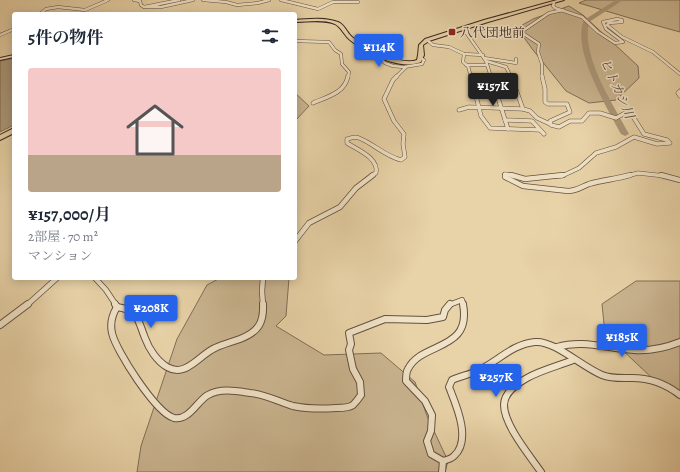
<!DOCTYPE html>
<html lang="ja">
<meta charset="utf-8">
<style>
body{margin:0;font-family:Alegreya,"Noto Serif JP",serif;background:#f6f6f7;color:#1f2937;height:100vh;display:flex;flex-direction:column;font-size:15px;white-space:nowrap}
*{box-sizing:border-box;margin:0}
p{font-size:13px;color:#747a83}
.icon{flex:none;width:22px;height:22px;fill:none;stroke:currentColor;stroke-width:2;stroke-linecap:round;stroke-linejoin:round}
.map{position:relative;flex:1;overflow:hidden}
.side{position:absolute;left:12px;top:12px;width:285px;height:268px;display:flex;flex-direction:column;background:#fff;border-radius:4px;box-shadow:0 2px 10px #0003}
.side>*{flex:none}
.price{position:absolute;translate:-50% -34px;padding:0 9px;border-radius:4px;background:#2563eb;color:#fff;font-size:13px;line-height:26px;filter:drop-shadow(0 1px 2px #0008)}
.price::after{content:'';position:absolute;left:50%;top:24px;width:12px;height:9px;margin-left:-6px;background:inherit;clip-path:polygon(0 0,100% 0,50% 100%)}
.price.on{background:#222;color:#fff}
ul{padding:0;list-style:none}
li{display:grid;align-content:center;gap:8px;height:212px;padding:0 16px}
li+li{border-top:1px solid #e0e1e3}
li span{display:grid;place-items:center;height:124px;border-radius:4px;color:#555}
li>.icon{margin-inline-start:auto}
span .icon{width:72px;height:72px;fill:#fffc;stroke-width:1}
li b{font-size:17px}
h2{display:flex;justify-content:space-between;align-items:center;height:48px;padding:0 16px;font-size:17px}
.map>svg:first-child{display:block}
</style>
<div class="map">
<svg width="680" height="472" viewBox="0 0 680 472">
<rect width="100%" height="100%" fill="#e8d2a7"/>
<filter id="stains"><feTurbulence type="fractalNoise" baseFrequency=".005" numOctaves="4"/><feColorMatrix values="0 0 0 0 .2 0 0 0 0 .09 0 0 0 0 .02 0 0 0 .5 -.17"/></filter>
<radialGradient id="worn" r=".72"><stop offset=".6" stop-color="#630" stop-opacity="0"/><stop offset="1" stop-color="#630" stop-opacity=".3"/></radialGradient>
<g fill="#cab590" stroke="#816e58">
<path d="M586,0H680V32L633,19L579,3Z"/>
<path d="M569,6L583,15L638,66L639,78L616,100L589,103L566,91L533,50L517,28L533,19Z"/>
<path d="M295,93L309,106L295,121Z"/>
<path d="M220,278H289L286,316L276,326L324,355L381,353L415,382L427,416L448,461L445,472H137L141,446L177,339L207,285Z"/>
<path d="M636,281H680V391L652,378L618,346L604,324L602,304Z"/>
</g>
<path fill="#ac9879" stroke="#7e6a55" d="M14,58V125L0,132V61Z"/>
<g fill="none" stroke-linecap="round" stroke-linejoin="round">
<path fill="#ac9879" fill-rule="evenodd" d="M616,0H623L589,22C581,57 613,104 629,134L625,136L621,134C607,107 571,49 584,20Z"/>
<defs>
<g id="minor-far3">
<path d="M134,0L140,1L141,5L144,7"/>
<path d="M179,0L144,7H161L193,0"/>
<path d="M203,0L226,2L237,5L258,3L269,0"/>
<path d="M281,0L318,9L333,2H358"/>
<path d="M554,3L553,6L555,8L582,17L598,32L615,43L623,42L606,29L603,22L617,19L622,20V22L609,23L607,25L622,37L653,52L680,74"/>
<path d="M40,14L46,9L58,7L85,10L108,0"/>
<path d="M463,28L486,61L491,77"/>
<path d="M0,35L14,29"/>
<path d="M427,40L433,45L449,47L464,54L483,55"/>
<path d="M295,41L329,42L335,50L341,54L342,64L349,72L348,77"/>
<path d="M375,51L374,52L385,63L393,66L404,67L422,64L424,60L421,58"/>
<path d="M464,54L463,62L468,66L471,77"/>
<path d="M484,58L516,63V59"/>
<path d="M486,61L506,67L511,77"/>
<path d="M466,65H487"/>
<path d="M396,77L406,67"/>
<path d="M542,77V64L538,52L539,44L521,32L549,13L563,10"/>
</g>
<g id="minor-far2">
<path d="M471,76L481,116L490,128L540,130"/>
<path d="M491,76L508,129"/>
<path d="M511,76L523,109"/>
<path d="M542,76L545,89V102L548,104H567L570,112L550,121L551,125L559,127L570,121H582L589,113H600L616,118L627,112L632,115L644,134L667,140L670,143L657,144L634,137L616,147L596,153L579,168L562,176H552"/>
<path d="M472,80L513,81"/>
<path d="M680,91L678,93L680,96"/>
<path d="M313,103C327,97 345,93 348,76"/>
<path d="M459,110L469,107L523,109L530,111L537,118L550,124"/>
<path d="M505,120L532,121L544,134"/>
<path d="M371,176L376,173C379,158 358,150 347,143V139C351,138 355,136 359,138C374,144 385,156 401,160L405,157L403,144L404,134L394,121L384,99L393,80L397,76"/>
<path d="M505,176V174L515,176"/>
<path d="M627,176L638,173L665,176"/>
</g>
<g id="minor-far1">
<path d="M505,175V177L523,186L568,191C576,191 581,187 589,184C602,180 617,179 630,175"/>
<path d="M511,175L525,179L563,175"/>
<path d="M661,175L680,180"/>
<path d="M295,241L309,223L340,207L356,188L373,175"/>
<path d="M95,278L106,290L116,305"/>
<path d="M27,305L57,278"/>
<path d="M263,305L262,291L263,278"/>
<path d="M449,305L462,300L463,305"/>
</g>
<g id="minor">
<path d="M115,304L117,307"/>
<path d="M463,304C472,352 422,341 408,369C406,372 406,377 406,381L425,401L432,415L431,431L427,441L431,454L443,461C447,460 452,458 454,456C472,440 456,405 449,387L452,380C461,376 472,374 481,369C499,360 513,344 535,342C554,340 582,367 602,375C612,379 622,378 632,378C650,378 666,384 680,395"/>
<path d="M117,307C112,315 110,324 112,333C116,351 156,413 174,418C189,421 197,401 208,395C221,388 236,391 250,393C265,394 279,402 293,406C307,409 322,409 336,408C341,408 349,408 353,405C356,402 359,398 361,395L360,382L353,369L349,350L351,344L349,333L385,319L427,320L443,317L445,310L450,304"/>
<path d="M117,307C139,310 138,321 145,338C149,349 157,361 167,367C186,378 199,355 215,348C223,344 232,342 240,339C258,332 264,323 263,304"/>
<path d="M0,325L28,304"/>
<path d="M557,347C584,339 607,349 634,350C650,351 665,348 680,342"/>
<path d="M442,472L443,461"/>
<path d="M541,472C530,456 504,425 504,405C504,393 518,383 527,378C541,370 558,366 573,360"/>
</g>
<path id="secondary" d="M14,55V57L0,60V58Z"/>
<g id="trunk">
<path d="M557,0H564L488,22L429,41L423,45L424,55L421,62C400,71 366,53 350,40C344,35 342,28 335,24C323,19 308,22 295,22V20C309,19 324,17 338,22C345,25 347,33 352,37C365,48 401,66 417,60L418,55L419,45L425,39L484,20Z"/>
<path d="M14,128V133L0,140V135Z"/>
</g>
</defs>
<use href="#minor-far3" stroke="#645141" stroke-width="3.5"/>
<use href="#minor-far2" stroke="#645141" stroke-width="4.5"/>
<use href="#minor-far1" stroke="#645141" stroke-width="6"/>
<use href="#minor" stroke="#645141" stroke-width="8"/>
<use href="#secondary" stroke="#38261f" stroke-width="2"/>
<use href="#trunk" stroke="#38261f" stroke-width="2"/>
<use href="#minor-far3" stroke="#f0e2c6" stroke-width="2.5"/>
<use href="#minor-far2" stroke="#f0e2c6" stroke-width="3.5"/>
<use href="#minor-far1" stroke="#f0e2c6" stroke-width="4.5"/>
<use href="#minor" stroke="#f0e2c6" stroke-width="6"/>
<use href="#secondary" fill="#f0e2c6" fill-rule="evenodd"/>
<use href="#trunk" fill="#e8d2a7" fill-rule="evenodd"/>
</g>
<rect fill="#8f2418" stroke="#f0e2c6" stroke-width="1.5" x="448" y="28" width="8" height="8" rx="2"/>
<g text-anchor="middle" stroke-width="3" stroke-linejoin="round" paint-order="stroke">
<g font-size="13" fill="#38261f" stroke="#f0e2c6" text-anchor="start">
<text x="460" y="37">八代団地前</text>
</g>
<g font-size="13" font-style="italic" fill="#5b483a" stroke="#f0e2c6">
<text transform="translate(618 88) rotate(66)" y="5">ヒトカシ川</text>
</g>
</g>
<rect width="100%" height="100%" filter="url(#stains)"/>
<rect width="100%" height="100%" fill="url(#worn)"/>
</svg>
<b class="price" style="left:379px;top:68px">¥114K</b>
<b class="price on" style="left:493px;top:107px">¥157K</b>
<b class="price" style="left:151px;top:329px">¥208K</b>
<b class="price" style="left:622px;top:358px">¥185K</b>
<b class="price" style="left:496px;top:398px">¥257K</b>
<section class="side">
<h2>5件の物件<svg class="icon" aria-label="filters" viewBox="0 0 24 24"><path d="M4 7h16M4 17h16"/><circle cx="9" cy="7" r="2"/><circle cx="15" cy="17" r="2"/></svg></h2>
<ul>
<li><span style="background:linear-gradient(#f6c9c9 70%,#b9a48a 0)"><svg class="icon" aria-label="home" viewBox="0 0 24 24"><path d="M3 11l9-7 9 7M6 9v11h12V9"/></svg></span><div><b>¥157,000/月</b><p>2部屋 · 70 m²</p><p>マンション</p></div></li>
</ul>
</section>
</div>
